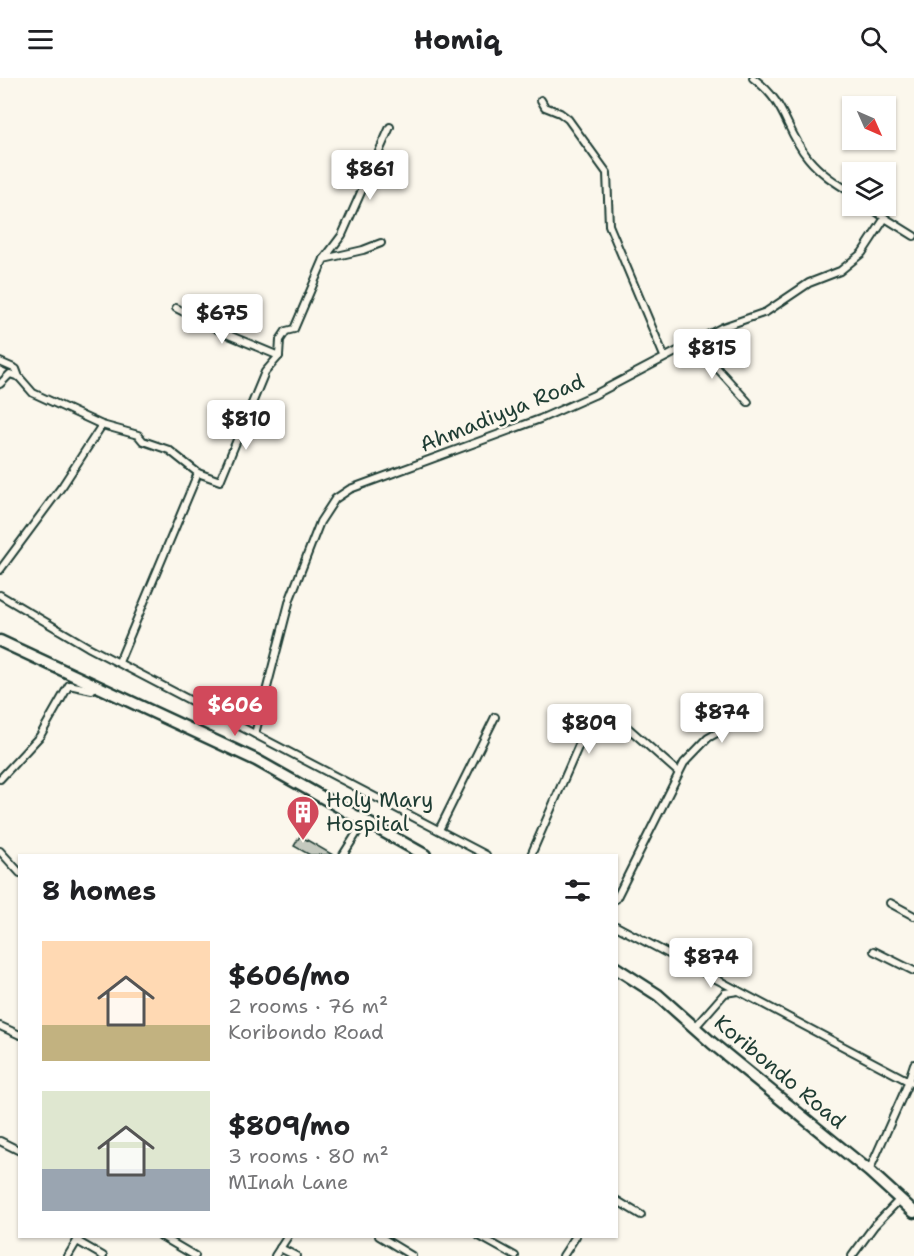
<!DOCTYPE html>
<meta charset="utf-8">
<style>
body{margin:0;font-family:"Shantell Sans",sans-serif;background:#f6f6f6;color:#202124;height:100vh;display:flex;flex-direction:column;font-size:22px;white-space:nowrap}
*{box-sizing:border-box;margin:0}
p{font-size:20px;color:#757577}
.icon{flex:none;width:33px;height:33px;fill:none;stroke:currentColor;stroke-width:2;stroke-linecap:round;stroke-linejoin:round}
.map{position:relative;flex:1;overflow:hidden}
.sheet{position:absolute;left:18px;top:776px;width:600px;height:384px;display:flex;flex-direction:column;background:#fff;border-radius:0px;box-shadow:0 2px 4px #0004}
.sheet>*{flex:none}
.needle{width:39px;rotate:135deg}
.fabs{position:absolute;left:842px;top:18px;display:grid;gap:12px}
.fabs a{display:grid;place-items:center;width:54px;height:54px;border-radius:0px;background:#fff;box-shadow:0 2px 4px #0004;font-size:30px}
.price{position:absolute;translate:-50% -51px;padding:0 14px;border-radius:6px;background:#fff;color:#222;font-size:20px;line-height:39px;filter:drop-shadow(0 2px 3px #0008)}
.price::after{content:'';position:absolute;left:50%;top:36px;width:18px;height:14px;margin-left:-9px;background:inherit;clip-path:polygon(0 0,100% 0,50% 100%)}
.price.current{background:#d1495b;color:#fff}
ul{padding:0;list-style:none}
li{display:flex;align-items:center;gap:18px;height:150px;padding:0 24px}
li span{display:grid;place-items:center;flex:none;width:168px;height:120px;border-radius:0px;color:#555}
li>.icon{margin-inline-start:auto}
span .icon{width:72px;height:72px;fill:#fffc;stroke-width:1}
li b{font-size:26px}
h2{display:flex;justify-content:space-between;align-items:center;height:72px;padding:0 24px;font-size:26px}
header{display:flex;justify-content:space-between;align-items:center;height:78px;padding:0 24px;background:#fff;font-size:27px;font-weight:700}
.map>svg:first-child{display:block}
</style>
<header><svg class="icon" aria-label="menu" viewBox="0 0 24 24"><path d="M4 6h16M4 12h16M4 18h16"/></svg>Homiq<svg class="icon" aria-label="search" viewBox="0 0 24 24"><circle cx="10" cy="10" r="6"/><path d="M15 15l6 6"/></svg></header>
<div class="map">
<svg width="914" height="1178" viewBox="0 0 914 1178">
<rect width="100%" height="100%" fill="#fbf7ec"/>
<filter id="ink" filterUnits="userSpaceOnUse"><feTurbulence type="fractalNoise" baseFrequency=".0167" numOctaves="2"/><feDisplacementMap in="SourceGraphic" scale="12" xChannelSelector="R" yChannelSelector="G"/><feConvolveMatrix kernelMatrix="1 2 1 2 8 2 1 2 1" color-interpolation-filters="sRGB"/></filter>
<g filter="url(#ink)">
<path fill="#c4c9be" stroke="#1f3d34" stroke-width="1.5" d="M300,758L333,777H310L294,768Z"/>
<g fill="none" stroke-linecap="round" stroke-linejoin="round">
<defs>
<g id="street">
<path d="M753,0C787,25 784,50 808,80C820,95 836,105 852,115"/>
<path d="M541,22L545,29L560,35L568,41L607,95L609,147L664,278"/>
<path d="M869,128L885,140"/>
<path d="M324,181L342,157L390,49"/>
<path d="M176,230L231,258L279,278"/>
<path d="M698,262L718,291L748,324"/>
<path d="M0,284L16,291L19,299"/>
<path d="M0,306L10,296L19,299L33,315L102,347L138,357L143,363L169,372L198,395"/>
<path d="M0,492L63,407L102,347"/>
<path d="M0,517L88,569L486,777"/>
<path d="M119,584L198,395L220,403L265,294L279,278L280,262L286,253L294,251L324,181L363,172L381,165"/>
<path d="M255,656L290,521L320,444L335,421L350,411L540,341L594,317L723,249L766,234L809,205L840,193L862,175L885,140L914,158"/>
<path d="M0,701L40,658L69,607L92,612L95,606"/>
<path d="M439,752L495,639"/>
<path d="M0,773L20,795"/>
<path d="M343,777L365,742"/>
<path d="M531,777L582,660L591,645L600,639L618,641L678,694"/>
<path d="M616,821L684,685L708,660L756,633"/>
<path d="M890,825L914,838"/>
<path d="M616,848L914,1006"/>
<path d="M874,873L914,893"/>
<path d="M0,948L20,957"/>
<path d="M696,948L725,915L738,913"/>
<path d="M0,1063L20,1073"/>
<path d="M869,1093L906,1010L914,986"/>
<path d="M616,1122L641,1137"/>
<path d="M161,1158L195,1178"/>
<path d="M379,1158L412,1178"/>
<path d="M479,1158L515,1178"/>
<path d="M77,1163L103,1178"/>
<path d="M280,1170L296,1178"/>
<path d="M68,1178L80,1158"/>
<path d="M275,1178L288,1158"/>
<path d="M563,1178L576,1158"/>
<path d="M852,1178L874,1148L900,1121"/>
</g>
<g id="highway">
<path d="M0,563L256,682L425,777"/>
<path d="M616,890L658,917L712,965L869,1093L914,1134"/>
</g>
</defs>
<use href="#street" stroke="#1f3d34" stroke-width="10"/>
<use href="#highway" stroke="#1f3d34" stroke-width="15"/>
<use href="#street" stroke="#fbf7ec" stroke-width="6"/>
<use href="#highway" stroke="#fbf7ec" stroke-width="10"/>
</g>
</g>
<defs>
<symbol id="building-pin" viewBox="-11 -11 22 30"><path d="M0 17L-7.5 6A9.5 9.5 0 1 1 7.5 6Z" fill="#d1495b" stroke="#fbf7ec"/><path d="M-4-6H4V6H1V3H-1V6H-4ZM-2.5-4.3h1.7v1.8h-1.7ZM.8-4.3h1.7v1.8H.8ZM-2.5-1h1.7V.8h-1.7ZM.8-1h1.7V.8H.8Z" fill="#fff"/></symbol>
</defs>
<g fill-rule="evenodd">
<use href="#building-pin" x="284" y="715" width="38" height="52"/>
</g>
<g text-anchor="middle" stroke-width="5" stroke-linejoin="round" paint-order="stroke">
<g font-size="21" fill="#1f3d34" stroke="#fbf7ec">
<text transform="translate(502 335) rotate(-22)" y="7">Ahmadiyya Road</text>
<text transform="translate(780 994) rotate(40)" y="7">Koribondo Road</text>
</g>
<g font-size="21" fill="#1f3d34" stroke="#fbf7ec" text-anchor="start">
<text x="326" y="729">Holy Mary<tspan x="326" dy="24">Hospital</tspan></text>
</g>
</g>
</svg>
<div class="fabs">
<a><svg class="needle" viewBox="-14 -14 28 28"><path d="M0-13l5 13h-10z" fill="#e53935"/><path d="M0 13l5-13h-10z" fill="#757577"/></svg></a>
<a><svg class="icon" aria-label="layers" viewBox="0 0 24 24"><path d="M12 4l9 5-9 5-9-5zM3 14l9 5 9-5"/></svg></a>
</div>
<b class="price" style="left:370px;top:123px">$861</b>
<b class="price" style="left:222px;top:267px">$675</b>
<b class="price" style="left:712px;top:302px">$815</b>
<b class="price" style="left:246px;top:373px">$810</b>
<b class="price current" style="left:235px;top:659px">$606</b>
<b class="price" style="left:722px;top:666px">$874</b>
<b class="price" style="left:589px;top:677px">$809</b>
<b class="price" style="left:711px;top:911px">$874</b>
<section class="sheet">
<h2>8 homes<svg class="icon" aria-label="filters" viewBox="0 0 24 24"><path d="M4 7h16M4 17h16"/><circle cx="9" cy="7" r="2"/><circle cx="15" cy="17" r="2"/></svg></h2>
<ul>
<li><span style="background:linear-gradient(#ffd9b3 70%,#c2b280 0)"><svg class="icon" aria-label="home" viewBox="0 0 24 24"><path d="M3 11l9-7 9 7M6 9v11h12V9"/></svg></span><div><b>$606/mo</b><p>2 rooms · 76 m²</p><p>Koribondo Road</p></div></li>
<li><span style="background:linear-gradient(#dfe7d0 65%,#9aa5b1 0)"><svg class="icon" aria-label="home" viewBox="0 0 24 24"><path d="M3 11l9-7 9 7M6 9v11h12V9"/></svg></span><div><b>$809/mo</b><p>3 rooms · 80 m²</p><p>MInah Lane</p></div></li>
</ul>
</section>
</div>
